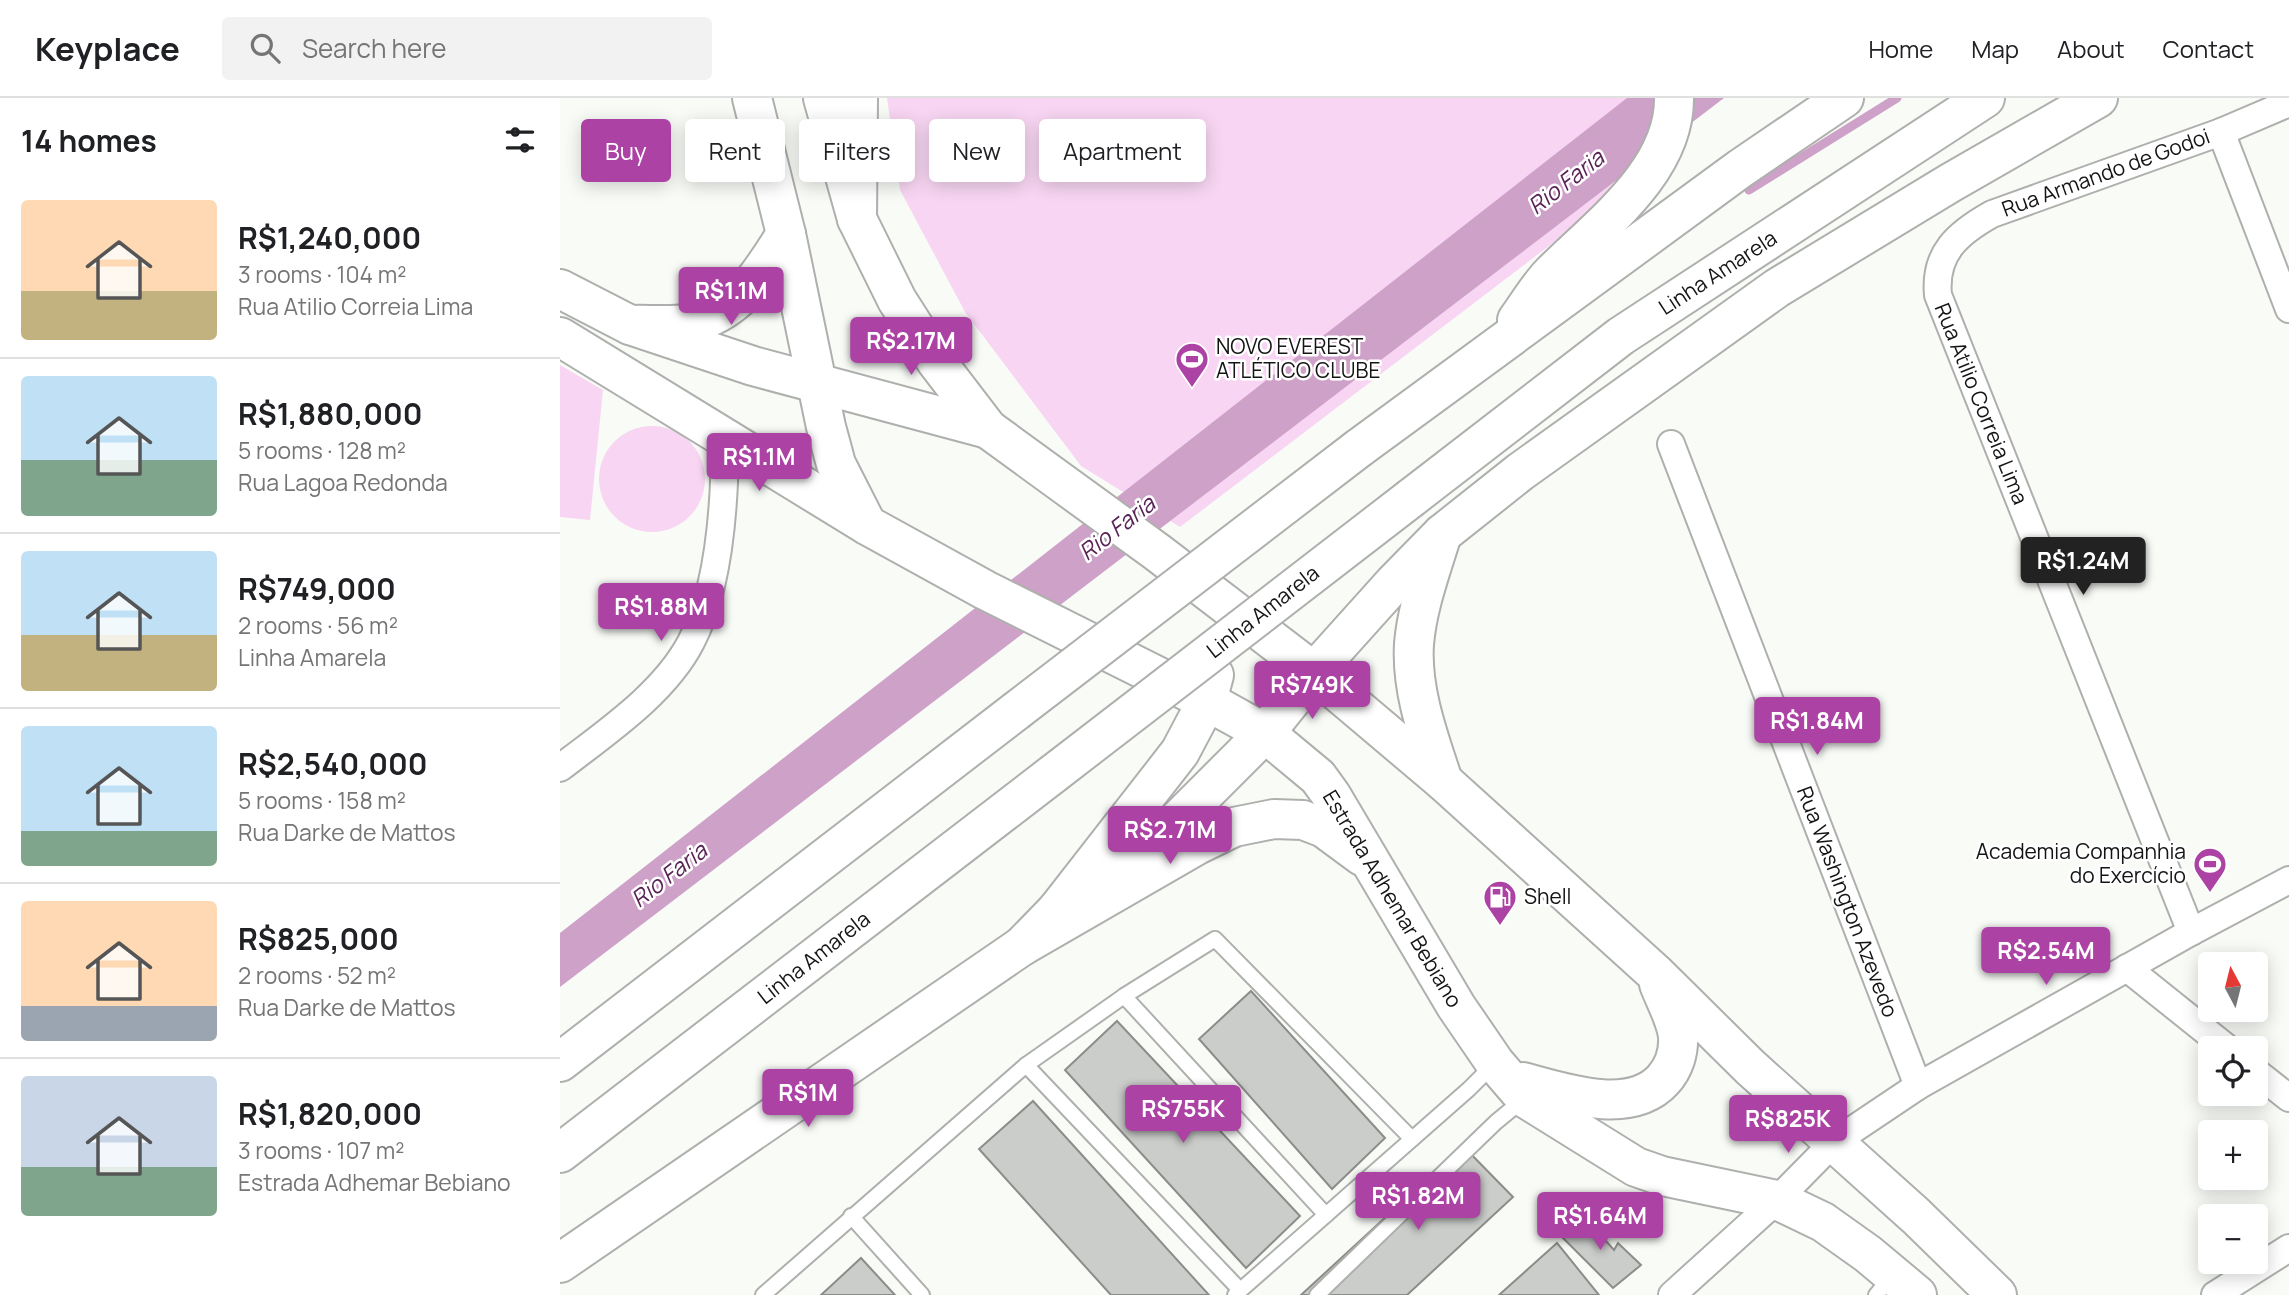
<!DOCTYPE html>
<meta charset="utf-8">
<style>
body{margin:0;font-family:Manrope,sans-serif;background:#f2f2f2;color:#202124;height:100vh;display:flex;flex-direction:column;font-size:26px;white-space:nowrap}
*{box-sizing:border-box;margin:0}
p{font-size:23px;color:#757577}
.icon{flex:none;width:38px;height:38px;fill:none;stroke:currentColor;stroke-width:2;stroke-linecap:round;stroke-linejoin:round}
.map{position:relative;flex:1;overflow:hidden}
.details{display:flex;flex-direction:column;background:#fff;width:560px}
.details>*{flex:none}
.banner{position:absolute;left:21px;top:21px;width:665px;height:63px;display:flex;gap:14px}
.needle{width:46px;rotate:353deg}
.fabs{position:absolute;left:1638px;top:854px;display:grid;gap:14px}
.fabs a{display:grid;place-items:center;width:70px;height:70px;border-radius:7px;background:#fff;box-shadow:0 4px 18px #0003;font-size:35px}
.price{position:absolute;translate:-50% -60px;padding:0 16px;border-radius:7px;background:#ac43a4;color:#fff;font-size:23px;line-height:46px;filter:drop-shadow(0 2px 4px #0008)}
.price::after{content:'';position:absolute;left:50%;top:42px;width:21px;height:16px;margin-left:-10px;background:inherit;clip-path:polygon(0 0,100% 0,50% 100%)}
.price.on{background:#222;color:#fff}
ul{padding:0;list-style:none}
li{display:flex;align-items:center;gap:21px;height:175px;padding:0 21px}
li+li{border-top:2px solid #e0e0e0}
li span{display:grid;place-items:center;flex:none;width:196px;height:140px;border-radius:7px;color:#555}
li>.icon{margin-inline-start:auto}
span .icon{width:84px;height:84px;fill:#fffc;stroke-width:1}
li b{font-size:30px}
h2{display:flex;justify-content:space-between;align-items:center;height:84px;padding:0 21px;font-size:30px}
.pill{padding:0 24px;border-radius:7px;background:#fff;box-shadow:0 4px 18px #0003;font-size:24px;line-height:63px}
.pill.on{background:#ac43a4;color:#fff}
header{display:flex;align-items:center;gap:42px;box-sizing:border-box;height:98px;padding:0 35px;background:#fff;border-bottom:2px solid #e0e0e0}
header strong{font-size:33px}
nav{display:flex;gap:38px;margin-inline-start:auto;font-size:24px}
.search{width:490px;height:63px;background:#f2f2f2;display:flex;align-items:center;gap:18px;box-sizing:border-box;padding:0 24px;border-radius:7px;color:#757577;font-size:26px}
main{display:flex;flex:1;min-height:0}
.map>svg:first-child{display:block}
</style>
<header>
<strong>Keyplace</strong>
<div class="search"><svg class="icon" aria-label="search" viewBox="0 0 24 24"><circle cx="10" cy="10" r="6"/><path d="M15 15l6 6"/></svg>Search here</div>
<nav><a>Home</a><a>Map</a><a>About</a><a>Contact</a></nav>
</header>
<main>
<section class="details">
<h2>14 homes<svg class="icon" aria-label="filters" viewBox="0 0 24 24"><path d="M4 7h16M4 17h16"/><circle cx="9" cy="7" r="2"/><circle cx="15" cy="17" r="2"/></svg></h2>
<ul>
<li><span style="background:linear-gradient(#ffd9b3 65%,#c2b280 0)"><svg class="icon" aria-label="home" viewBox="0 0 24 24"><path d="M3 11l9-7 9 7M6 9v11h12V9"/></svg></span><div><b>R$1,240,000</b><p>3 rooms · 104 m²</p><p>Rua Atilio Correia Lima</p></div></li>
<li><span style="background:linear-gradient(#bfe0f5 60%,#7fa58c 0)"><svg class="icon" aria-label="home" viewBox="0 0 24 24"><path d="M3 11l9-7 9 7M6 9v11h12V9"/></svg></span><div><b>R$1,880,000</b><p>5 rooms · 128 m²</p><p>Rua Lagoa Redonda</p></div></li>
<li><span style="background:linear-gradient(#bfe0f5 60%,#c2b280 0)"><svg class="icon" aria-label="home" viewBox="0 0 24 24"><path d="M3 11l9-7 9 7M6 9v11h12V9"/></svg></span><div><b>R$749,000</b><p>2 rooms · 56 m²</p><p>Linha Amarela</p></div></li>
<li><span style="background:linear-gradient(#bfe0f5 75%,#7fa58c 0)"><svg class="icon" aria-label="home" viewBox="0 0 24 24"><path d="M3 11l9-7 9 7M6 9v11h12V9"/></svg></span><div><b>R$2,540,000</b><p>5 rooms · 158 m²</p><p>Rua Darke de Mattos</p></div></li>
<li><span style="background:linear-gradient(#ffd9b3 75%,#9aa5b1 0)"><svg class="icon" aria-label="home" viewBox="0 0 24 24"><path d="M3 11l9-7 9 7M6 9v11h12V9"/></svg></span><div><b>R$825,000</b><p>2 rooms · 52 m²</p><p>Rua Darke de Mattos</p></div></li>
<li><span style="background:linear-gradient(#c9d6e8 65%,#7fa58c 0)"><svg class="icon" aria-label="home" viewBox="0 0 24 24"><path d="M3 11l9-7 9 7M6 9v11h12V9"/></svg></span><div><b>R$1,820,000</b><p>3 rooms · 107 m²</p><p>Estrada Adhemar Bebiano</p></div></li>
</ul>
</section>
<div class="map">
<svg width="1729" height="1197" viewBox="0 0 1729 1197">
<rect width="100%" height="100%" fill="#f9fbf7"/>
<g fill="#f8d6f3">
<path d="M327,0H1089L1065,90L620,429L521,368L405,214L340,92Z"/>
<path d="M0,267L43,292L30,422L0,419Z"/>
<circle cx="92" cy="381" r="53"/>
</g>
<path fill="#cea1c8" d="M1067,0H1164L0,889V835Z"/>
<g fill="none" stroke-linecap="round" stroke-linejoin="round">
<path stroke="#cea1c8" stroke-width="9" d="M1189,92L1337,0"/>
</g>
<g fill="#cbcdca" stroke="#8c8d8b" stroke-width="2">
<path d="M691,893L825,1040L772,1091L639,941Z"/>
<path d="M557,923L740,1118L686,1170L505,972Z"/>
<path d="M473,1003L649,1197H551L419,1051Z"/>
<path d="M903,1048L953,1099L847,1197H741Z"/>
<path d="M1022,1116L1054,1152L1058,1145L1081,1167L1053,1190L999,1136Z"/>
<path d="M997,1145L1039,1197H939Z"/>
<path d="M301,1160L335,1197H261Z"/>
</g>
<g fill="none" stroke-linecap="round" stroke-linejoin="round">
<defs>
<g id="lane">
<path d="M564,898L766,1117"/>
<path d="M466,967L680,1192"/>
<path d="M291,1118L362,1197"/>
<path d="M203,1197L466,967L564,898L655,841L852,1041"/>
<path d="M675,1197L909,991L934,966"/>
<path d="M757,1197L936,1024L964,1001"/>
<path d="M1316,1197L1332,1178"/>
</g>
<g id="street">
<path d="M1661,34L1729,211"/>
<path d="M1111,346L1358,988"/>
<path d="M0,670C45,635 104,596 131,544C160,489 165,401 165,339"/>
<path d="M1631,834L1378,197C1374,155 1398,135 1432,116L1661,34L1729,5"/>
<path d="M1567,870L1667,950"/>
<path d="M1696,974L1729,1000"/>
<path d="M1112,1197L1217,1102L1273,1045L1358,988L1631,834L1729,782"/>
<path d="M1655,1197L1729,1150"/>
</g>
<g id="secondary">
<path d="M0,191L70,227L193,268L428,331"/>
<path d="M0,239L307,427"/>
<path d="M0,1165L462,848L497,812L574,759L619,721L705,635L754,574"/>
</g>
<g id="primary">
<path d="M192,0L226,136L266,329L276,366L307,427L425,492L647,603L705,635L758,679L771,697L896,908L935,965L965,1000L1076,1069L1102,1078L1217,1102L1263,1124L1308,1156L1357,1197"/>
<path d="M263,0L297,121L337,202L376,263L428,331L597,454L754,574L883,683L1095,875L1190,969L1356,1118L1437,1197"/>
<path d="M70,227C89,226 111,229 130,225C178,216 202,174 226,136"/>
<path d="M882,436C871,472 857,509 854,546C851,593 869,640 883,683"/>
<path d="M497,812L620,654L647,603L654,577"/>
<path d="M462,848L637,747L674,729L714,721L743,722L764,730L802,758"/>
<path d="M963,984C1004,995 1070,1018 1103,982C1114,970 1119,954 1118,938C1116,921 1105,902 1099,886"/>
</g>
<g id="highway">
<path d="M297,121L298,0"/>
<path d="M957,222C968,207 979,188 992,175C1039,128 1115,73 1114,0"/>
<path d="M799,350L1181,70L1284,0"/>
<path d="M851,400L1061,238L1425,0"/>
<path d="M754,574L834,485L882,436L960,374L1217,190L1390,85L1538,0"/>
<path d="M0,964L456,613"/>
<path d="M0,1055L493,676"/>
</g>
</defs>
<use href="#lane" stroke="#aeb0ad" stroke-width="18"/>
<use href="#street" stroke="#aeb0ad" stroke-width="30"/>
<use href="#secondary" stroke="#aeb0ad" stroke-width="42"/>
<use href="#primary" stroke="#aeb0ad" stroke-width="42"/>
<use href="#highway" stroke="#aeb0ad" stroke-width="42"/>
<use href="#lane" stroke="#fff" stroke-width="14"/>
<use href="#street" stroke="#fff" stroke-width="26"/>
<use href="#secondary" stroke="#fff" stroke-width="38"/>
<use href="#primary" stroke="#fff" stroke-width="38"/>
<use href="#highway" stroke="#fff" stroke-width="38"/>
<defs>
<g id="highway-bridge">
<path d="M456,613L799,350"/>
<path d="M493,676L851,400"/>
</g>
</defs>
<use href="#highway-bridge" stroke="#aeb0ad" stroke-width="42" stroke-linecap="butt"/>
<use href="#highway-bridge" stroke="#fff" stroke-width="38"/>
</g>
<defs>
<symbol id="stadium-pin" viewBox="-11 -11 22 30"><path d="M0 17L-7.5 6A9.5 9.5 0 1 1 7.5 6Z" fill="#ac43a4" stroke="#fff"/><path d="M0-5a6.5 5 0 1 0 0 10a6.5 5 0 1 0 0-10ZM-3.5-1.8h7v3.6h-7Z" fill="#fff"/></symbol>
<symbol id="fuel-pin" viewBox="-11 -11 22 30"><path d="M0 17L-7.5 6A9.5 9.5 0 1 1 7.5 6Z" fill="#ac43a4" stroke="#fff"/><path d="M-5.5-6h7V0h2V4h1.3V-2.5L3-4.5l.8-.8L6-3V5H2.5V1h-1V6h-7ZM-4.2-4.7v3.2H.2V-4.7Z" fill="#fff"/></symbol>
</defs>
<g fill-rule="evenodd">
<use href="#stadium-pin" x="613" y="242" width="38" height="52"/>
<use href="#stadium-pin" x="1631" y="747" width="38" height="52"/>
<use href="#fuel-pin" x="921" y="780" width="38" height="52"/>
</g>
<g text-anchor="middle" stroke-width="5" stroke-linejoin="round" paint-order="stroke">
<g font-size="21" fill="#131413" stroke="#fff">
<text transform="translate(1546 75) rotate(-20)" y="7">Rua Armando de Godoi</text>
<text transform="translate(1158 175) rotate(-33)" y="7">Linha Amarela</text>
<text transform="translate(1421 306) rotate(68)" y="7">Rua Atilio Correia Lima</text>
<text transform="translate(703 514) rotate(-38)" y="7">Linha Amarela</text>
<text transform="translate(832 801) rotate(59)" y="7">Estrada Adhemar Bebiano</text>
<text transform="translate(1287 804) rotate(69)" y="7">Rua Washington Azevedo</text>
<text transform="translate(254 860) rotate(-38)" y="7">Linha Amarela</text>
</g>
<g font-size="21" fill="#131413" stroke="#fff" text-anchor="start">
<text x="656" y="256">NOVO EVEREST<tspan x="656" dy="24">ATLÉTICO CLUBE</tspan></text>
<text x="1626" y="761" text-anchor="end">Academia Companhia<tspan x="1626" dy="24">do Exercício</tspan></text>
<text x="964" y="806">Shell</text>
</g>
<g font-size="23" font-style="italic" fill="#582254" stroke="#fff">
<text transform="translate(1006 84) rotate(-38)" y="8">Rio Faria</text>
<text transform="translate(557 430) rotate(-38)" y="8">Rio Faria</text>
<text transform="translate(109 777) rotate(-38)" y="8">Rio Faria</text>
</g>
</g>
</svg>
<div class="fabs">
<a><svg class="needle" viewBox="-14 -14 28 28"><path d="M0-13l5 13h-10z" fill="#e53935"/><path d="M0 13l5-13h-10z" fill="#757577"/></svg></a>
<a><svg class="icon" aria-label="locate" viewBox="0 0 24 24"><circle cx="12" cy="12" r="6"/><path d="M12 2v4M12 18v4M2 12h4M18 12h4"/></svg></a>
<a>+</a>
<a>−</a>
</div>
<b class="price" style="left:171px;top:229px">R$1.1M</b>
<b class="price" style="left:351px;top:279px">R$2.17M</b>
<b class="price" style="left:199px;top:395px">R$1.1M</b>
<b class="price on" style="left:1523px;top:499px">R$1.24M</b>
<b class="price" style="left:101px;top:545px">R$1.88M</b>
<b class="price" style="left:752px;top:623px">R$749K</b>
<b class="price" style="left:1257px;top:659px">R$1.84M</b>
<b class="price" style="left:610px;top:768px">R$2.71M</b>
<b class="price" style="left:1486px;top:889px">R$2.54M</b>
<b class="price" style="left:248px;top:1031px">R$1M</b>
<b class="price" style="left:623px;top:1047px">R$755K</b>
<b class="price" style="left:1228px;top:1057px">R$825K</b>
<b class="price" style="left:858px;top:1134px">R$1.82M</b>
<b class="price" style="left:1040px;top:1154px">R$1.64M</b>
<div class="banner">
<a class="pill on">Buy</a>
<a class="pill">Rent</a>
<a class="pill">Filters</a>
<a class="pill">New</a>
<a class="pill">Apartment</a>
</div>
</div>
</main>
